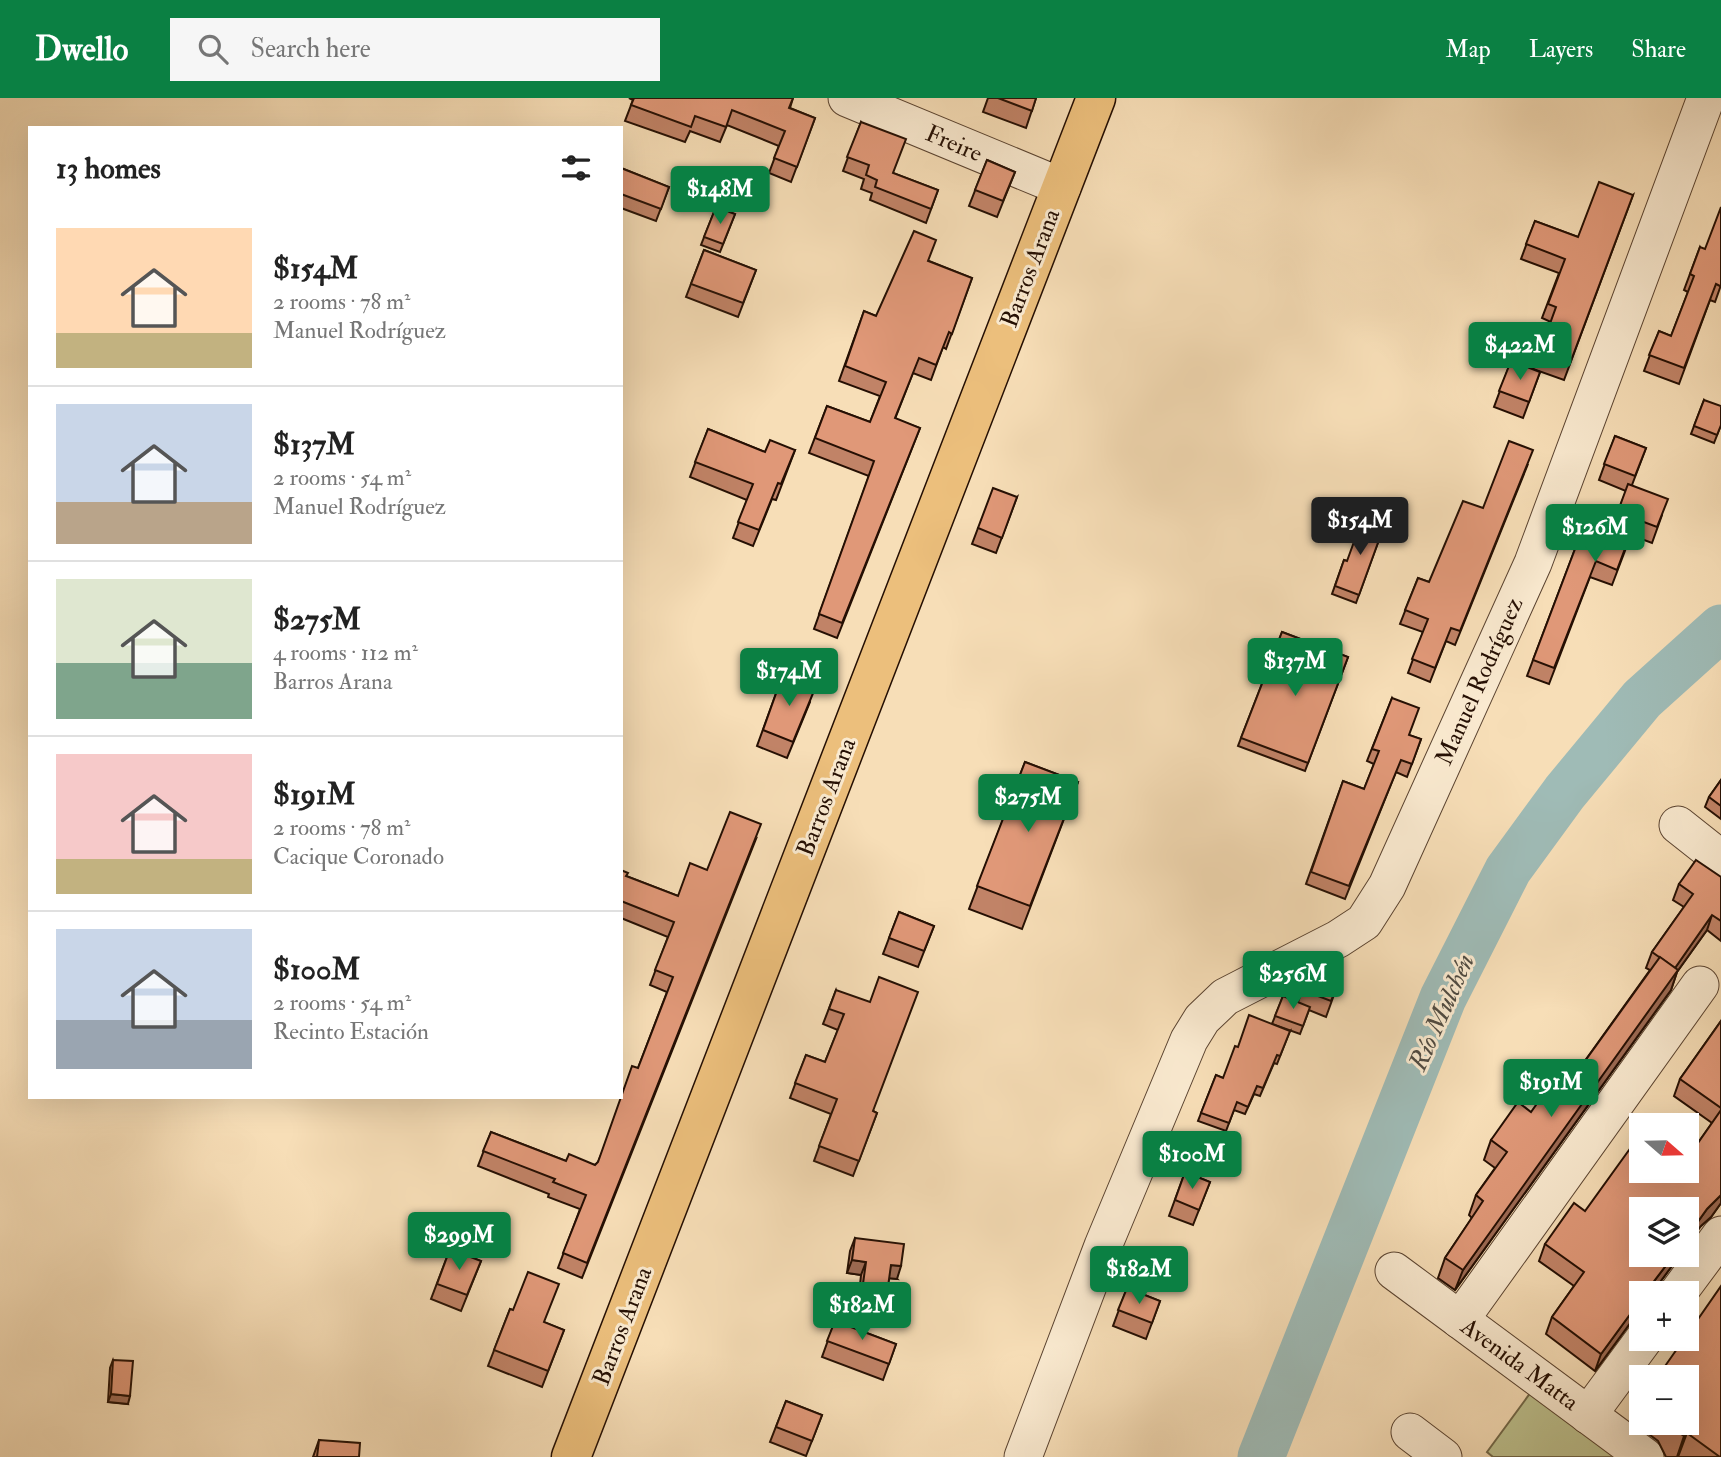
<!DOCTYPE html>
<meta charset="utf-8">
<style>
body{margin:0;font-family:"IM FELL Double Pica",serif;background:#f6f6f6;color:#222;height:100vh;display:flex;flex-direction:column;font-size:26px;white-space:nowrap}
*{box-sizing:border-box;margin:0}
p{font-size:23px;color:#767676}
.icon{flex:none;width:38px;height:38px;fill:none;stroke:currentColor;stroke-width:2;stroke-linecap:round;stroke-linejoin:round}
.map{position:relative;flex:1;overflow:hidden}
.details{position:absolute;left:28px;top:28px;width:595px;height:973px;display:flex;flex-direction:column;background:#fff;border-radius:0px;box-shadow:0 7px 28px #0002}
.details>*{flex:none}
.needle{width:46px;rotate:110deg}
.fabs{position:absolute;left:1629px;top:1015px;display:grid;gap:14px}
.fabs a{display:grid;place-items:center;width:70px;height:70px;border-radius:0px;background:#fff;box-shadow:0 7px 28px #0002;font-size:35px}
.price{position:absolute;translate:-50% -60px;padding:0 16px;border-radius:7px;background:#0b8043;color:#fff;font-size:23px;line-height:46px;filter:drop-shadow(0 2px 4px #0008)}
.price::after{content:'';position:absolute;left:50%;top:42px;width:21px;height:16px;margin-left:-10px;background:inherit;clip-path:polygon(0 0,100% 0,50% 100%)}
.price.active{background:#222;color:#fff}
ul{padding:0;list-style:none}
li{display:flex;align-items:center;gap:21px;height:175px;padding:0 28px}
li+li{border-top:2px solid #e0e0e0}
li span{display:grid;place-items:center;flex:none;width:196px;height:140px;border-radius:0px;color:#555}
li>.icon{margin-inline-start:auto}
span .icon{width:84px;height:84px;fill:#fffc;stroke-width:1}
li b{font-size:30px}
h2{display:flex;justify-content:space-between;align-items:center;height:84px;padding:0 28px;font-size:30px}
header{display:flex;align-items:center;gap:42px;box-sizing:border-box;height:98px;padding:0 35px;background:#0b8043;color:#fff}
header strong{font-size:33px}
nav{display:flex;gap:38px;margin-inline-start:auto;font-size:24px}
.search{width:490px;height:63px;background:#f6f6f6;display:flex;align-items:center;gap:18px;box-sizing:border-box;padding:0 24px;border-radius:0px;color:#767676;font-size:26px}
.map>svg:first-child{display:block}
</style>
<header>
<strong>Dwello</strong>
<div class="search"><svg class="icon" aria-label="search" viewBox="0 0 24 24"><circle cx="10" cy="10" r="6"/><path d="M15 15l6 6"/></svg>Search here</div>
<nav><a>Map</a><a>Layers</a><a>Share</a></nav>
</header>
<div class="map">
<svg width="1721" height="1359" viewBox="0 0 1721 1359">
<rect width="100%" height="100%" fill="#f7deb7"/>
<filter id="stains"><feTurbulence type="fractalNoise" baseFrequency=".00286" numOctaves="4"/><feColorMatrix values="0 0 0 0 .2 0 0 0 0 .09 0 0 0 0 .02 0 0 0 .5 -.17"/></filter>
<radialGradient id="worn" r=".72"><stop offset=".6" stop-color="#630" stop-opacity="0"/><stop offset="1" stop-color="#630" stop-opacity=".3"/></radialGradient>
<path fill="#bdc18e" stroke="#716848" stroke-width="2" d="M1531,1294L1620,1359H1493L1487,1354Z"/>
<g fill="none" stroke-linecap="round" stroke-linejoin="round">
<path stroke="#9fbbb6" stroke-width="47" d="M1261,1359L1443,900L1508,772L1565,694L1642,601L1721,530"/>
<defs>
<g id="minor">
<path d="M847,0L1062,89"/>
<path d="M1678,727L1721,761"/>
<path d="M1394,1173L1645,1359"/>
<path d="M1678,1195L1721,1137"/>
<path d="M1460,1222L1700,887"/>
<path d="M1588,1317L1644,1241"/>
<path d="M1410,1334L1443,1359"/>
<path d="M1023,1359L1103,1148L1189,942L1202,921L1225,899L1338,841L1364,824L1387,788L1533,465L1706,0"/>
</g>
<path id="major" d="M571,1359L1096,0"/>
</defs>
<use href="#minor" stroke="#5a4330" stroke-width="39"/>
<use href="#major" stroke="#250f03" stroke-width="41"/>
<use href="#minor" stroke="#faead0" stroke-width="37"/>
<use href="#major" stroke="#ecbf7c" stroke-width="38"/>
</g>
<g fill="#c18367" stroke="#250f03" stroke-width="2">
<path d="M629,0H793L790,10L815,20L791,84L769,75L779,48L727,27L720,44L690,33L685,44L625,23L633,2Z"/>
<path d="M988,0H1036L1026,30L983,14Z"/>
<path d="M861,24L893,75L938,92L926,125L870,102L872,95L861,91L864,81L843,73Z"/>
<path d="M987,62L1015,74L997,119L969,108Z"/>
<path d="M621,70L669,89L656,123L621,110Z"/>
<path d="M1633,97L1564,282L1533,271L1551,224L1542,220L1559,175L1521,161L1535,123L1578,139Z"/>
<path d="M716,109L735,116L720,154L701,147Z"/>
<path d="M1700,149L1721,187L1715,204L1710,202L1679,286L1644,273L1659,233L1671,238L1688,194L1684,192Z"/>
<path d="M704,152L756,172L738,219L686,199Z"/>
<path d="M929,163L972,180L946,251L943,249L931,282L913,275L895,321L920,330L837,540L814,531L869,378L809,355L827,308L870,324L880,298L839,283L864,213L876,218Z"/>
<path d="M1511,263L1540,274L1523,320L1494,309Z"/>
<path d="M1704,302L1721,327L1714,345L1691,336Z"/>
<path d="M708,331L765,354L795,352L776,402L772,401L753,448L733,440L747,402L690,379Z"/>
<path d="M1615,338L1646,350L1632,387L1662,417L1652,445L1631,437L1612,487L1590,479L1549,586L1527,578L1586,422L1611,432L1626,393L1599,382Z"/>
<path d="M1528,366L1455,547L1446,543L1430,584L1408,575L1423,534L1400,526L1418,480L1429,484L1483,410Z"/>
<path d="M1017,399L996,455L972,446L978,430Z"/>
<path d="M1384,428L1356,505L1332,496L1344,462L1347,463Z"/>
<path d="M1282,534L1348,559L1305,673L1238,648Z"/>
<path d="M783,576L810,604L787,660L757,648Z"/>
<path d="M1392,600L1409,637L1421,641L1407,679L1396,674L1345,801L1306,786L1343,683L1364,691L1374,666L1367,663Z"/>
<path d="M1025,664L1078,684L1022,831L969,811Z"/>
<path d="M1721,682V721L1705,709L1709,699Z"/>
<path d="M756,741L582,1180L558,1170L580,1111L548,1099L549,1096L478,1068L491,1034L566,1063L595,1067L598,1064L638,970L667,894L650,887L668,839L621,820V772L626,778L678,798L707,772Z"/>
<path d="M1721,779V843L1707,832L1677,874L1671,892L1455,1192L1438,1180L1445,1160L1472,1120L1469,1117L1476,1097L1495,1070L1484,1062L1491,1042L1531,1014L1559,999L1650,872L1646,870L1652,854L1684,809L1673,802L1679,786Z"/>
<path d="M899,814L934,828L918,869L883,856Z"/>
<path d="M1311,869L1340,880L1326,919L1309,912L1300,936L1272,926L1283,898L1298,904Z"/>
<path d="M836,892L873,1013L877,1015L853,1078L814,1063L831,1016L790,1000L806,957L825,964L838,932L823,926Z"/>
<path d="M1721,923V1105L1711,1119L1701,1128L1642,1157H1680L1652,1195H1642V1209L1595,1273L1546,1236L1552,1219L1574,1188L1539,1163L1545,1146L1585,1113L1693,1052L1712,1025L1674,998L1680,981Z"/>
<path d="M1290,933L1277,966L1274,965L1260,998L1254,996L1245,1016L1234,1012L1226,1033L1198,1023L1216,977L1223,980Z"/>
<path d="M1185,1074L1210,1084L1193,1127L1169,1118Z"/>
<path d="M855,1140L897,1181L889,1180L883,1209L858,1206L861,1177L847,1175L850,1153Z"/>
<path d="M450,1151L481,1163L461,1213L431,1201Z"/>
<path d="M1127,1190L1160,1203L1146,1241L1113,1228Z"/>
<path d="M510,1211L564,1232L542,1289L488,1268Z"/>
<path d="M835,1223L896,1246L883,1282L822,1259Z"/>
<path d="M113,1262L128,1306L108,1304L110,1270Z"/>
<path d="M1663,1271L1721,1359H1666L1658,1343L1631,1323L1642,1295V1325H1687Z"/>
<path d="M786,1303L822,1317L806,1358L770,1344Z"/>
<path d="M319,1342L359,1359H313Z"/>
</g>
<g fill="#9d6a54" stroke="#250f03" stroke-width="2">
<path d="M1712,817L1707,832L1677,874L1671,892L1455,1192L1463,1172Z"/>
<path d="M1721,1097V1105L1711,1119L1701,1128L1687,1147V1139L1707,1111Z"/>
<path d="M1674,1157H1680L1652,1195H1645Z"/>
<path d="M852,1162L866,1164L861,1177L847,1175Z"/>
<path d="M891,1167L901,1168L897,1181L886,1180Z"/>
<path d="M862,1193L887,1196L883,1209L858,1206Z"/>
<path d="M1642,1200V1209L1595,1273L1601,1256Z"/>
<path d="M111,1296L130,1298L128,1306L108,1304Z"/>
<path d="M1687,1335L1678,1359H1677L1684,1338Z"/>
</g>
<g fill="#e09878" stroke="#250f03" stroke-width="2">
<path d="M634,0H793L789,10L815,20L797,69L774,60L785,33L732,12L726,29L695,18L691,29L631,7Z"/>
<path d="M998,0H1036L1032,13Z"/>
<path d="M861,24L906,41L893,75L938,92L931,111L875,89L877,82L866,77L869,67L847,59Z"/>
<path d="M987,62L1015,74L1003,103L975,92Z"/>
<path d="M621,70L669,89L661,111L621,96Z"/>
<path d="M1599,84L1633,97L1569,268L1539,256L1556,209L1548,206L1565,161L1526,146L1535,123L1578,139Z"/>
<path d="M716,109L735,116L723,146L704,139Z"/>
<path d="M1721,109V187L1720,188L1716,186L1684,270L1649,257L1659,233L1671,238L1694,178L1690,176L1700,149L1705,151Z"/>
<path d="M914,133L936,142L928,163L972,180L952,236L949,234L936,267L919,260L895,320L920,330L842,525L819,516L874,363L815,340L827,308L870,324L886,284L845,268L864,213L876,218Z"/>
<path d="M704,152L756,172L743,205L691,186Z"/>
<path d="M1511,263L1540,274L1529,304L1499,293Z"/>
<path d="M1704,302L1721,308V327L1717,337L1694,328Z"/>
<path d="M708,331L765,354L770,342L795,352L781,386L778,385L759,432L738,424L753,386L695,364Z"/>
<path d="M1615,338L1646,350L1635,378L1604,366Z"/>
<path d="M1509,343L1533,352L1460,533L1451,530L1435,570L1412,561L1428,521L1405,512L1418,480L1429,484L1463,403L1483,410Z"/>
<path d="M1628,386L1668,401L1657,429L1636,421L1617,472L1596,463L1554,570L1533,562L1586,422L1611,432Z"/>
<path d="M993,390L1017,399L1002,440L978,430Z"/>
<path d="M1363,419L1384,428L1359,497L1335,488L1344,462L1347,463Z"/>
<path d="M1282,534L1348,559L1308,665L1241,640Z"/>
<path d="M783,576L816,588L793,644L763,632Z"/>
<path d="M1392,600L1419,610L1409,637L1421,641L1412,666L1401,662L1349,788L1311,774L1343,683L1364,691L1379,653L1372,651Z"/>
<path d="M1025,664L1078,684L1030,808L977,788Z"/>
<path d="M1721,682V708L1709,699Z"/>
<path d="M730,714L761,726L587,1165L563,1155L586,1097L553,1084L555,1081L483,1053L491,1034L566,1063L569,1056L595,1067L598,1064L632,968L638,970L673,879L655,872L674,824L621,803V772L628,775L626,778L678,798L690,765L707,772Z"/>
<path d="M1696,762L1721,779V823L1712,817L1675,870L1652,854L1693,796L1679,786Z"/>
<path d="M899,814L934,828L924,853L889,840Z"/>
<path d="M1660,859L1678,872L1463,1172L1445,1160L1483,1103L1476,1097L1507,1054L1491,1042L1518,1004L1531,1014L1548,990L1559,999Z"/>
<path d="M1311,869L1340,880L1331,903L1302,892Z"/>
<path d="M879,879L918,894L873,1013L877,1015L859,1063L819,1048L837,1001L795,985L806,957L825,964L844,916L829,911L836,892L870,904Z"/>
<path d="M1283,898L1310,909L1303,928L1275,918Z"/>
<path d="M1249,917L1290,933L1280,958L1277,957L1263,990L1257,988L1248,1009L1237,1004L1229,1025L1201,1015L1216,977L1223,980L1235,948L1238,949Z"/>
<path d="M1721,923V1010L1680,981Z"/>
<path d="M1721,1012V1097L1707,1111L1687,1139V1111H1642V1157H1674L1645,1195H1642V1200L1601,1256L1552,1219L1584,1174L1545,1146L1574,1105L1585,1113L1642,1034V1073H1687V1047L1693,1052Z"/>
<path d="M1650,1022L1658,1027H1646Z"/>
<path d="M1185,1074L1210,1084L1199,1112L1175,1102Z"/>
<path d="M855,1140L904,1146L901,1168L891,1167L887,1196L862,1193L866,1164L852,1162Z"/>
<path d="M450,1151L481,1163L467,1197L437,1186Z"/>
<path d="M528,1174L559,1186L544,1224L564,1232L548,1273L494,1252L510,1211L513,1212Z"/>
<path d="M1721,1188V1359H1720L1687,1335L1684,1338L1675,1332L1672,1325H1687V1279H1653L1660,1269L1663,1271L1684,1241H1687V1237Z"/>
<path d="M1127,1190L1160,1203L1152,1225L1118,1212Z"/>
<path d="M835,1223L896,1246L889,1266L827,1243Z"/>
<path d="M113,1262L133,1263L130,1298L111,1296Z"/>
<path d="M786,1303L822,1317L812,1343L776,1329Z"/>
<path d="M319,1342L360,1345L359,1359H317Z"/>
</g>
<g text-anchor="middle" stroke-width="6" stroke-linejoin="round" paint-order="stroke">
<g font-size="24" fill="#250f03" stroke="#faead0">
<text transform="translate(954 45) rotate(23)" y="8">Freire</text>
<text transform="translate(1030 170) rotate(-69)" y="8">Barros Arana</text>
<text transform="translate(1479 583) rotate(-66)" y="8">Manuel Rodríguez</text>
<text transform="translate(826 699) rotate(-69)" y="8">Barros Arana</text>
<text transform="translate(622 1228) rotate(-69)" y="8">Barros Arana</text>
<text transform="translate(1520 1266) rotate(36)" y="8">Avenida Matta</text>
</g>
<g font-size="26" font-style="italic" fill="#504b42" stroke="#faead0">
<text transform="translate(1441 914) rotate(-66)" y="9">Río Mulchén</text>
</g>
</g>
<rect width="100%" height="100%" filter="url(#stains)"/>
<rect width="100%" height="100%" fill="url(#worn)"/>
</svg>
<div class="fabs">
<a><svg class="needle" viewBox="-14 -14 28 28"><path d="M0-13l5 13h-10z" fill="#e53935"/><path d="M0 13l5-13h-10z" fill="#767676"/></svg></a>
<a><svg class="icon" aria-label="layers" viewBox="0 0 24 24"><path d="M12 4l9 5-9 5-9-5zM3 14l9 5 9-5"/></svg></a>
<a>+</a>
<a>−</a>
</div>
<b class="price" style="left:720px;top:128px">$148M</b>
<b class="price" style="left:1520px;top:284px">$422M</b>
<b class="price active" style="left:1360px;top:459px">$154M</b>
<b class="price" style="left:1595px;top:466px">$126M</b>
<b class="price" style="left:1295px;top:600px">$137M</b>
<b class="price" style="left:789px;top:610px">$174M</b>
<b class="price" style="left:1028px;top:736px">$275M</b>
<b class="price" style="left:1293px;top:913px">$256M</b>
<b class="price" style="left:1551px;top:1021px">$191M</b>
<b class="price" style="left:1192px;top:1093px">$100M</b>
<b class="price" style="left:459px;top:1174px">$299M</b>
<b class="price" style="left:1139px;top:1208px">$182M</b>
<b class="price" style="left:862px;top:1244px">$182M</b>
<section class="details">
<h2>13 homes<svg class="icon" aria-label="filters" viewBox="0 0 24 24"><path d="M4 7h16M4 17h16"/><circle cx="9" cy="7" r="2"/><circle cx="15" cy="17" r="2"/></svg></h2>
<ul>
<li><span style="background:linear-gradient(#ffd9b3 75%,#c2b280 0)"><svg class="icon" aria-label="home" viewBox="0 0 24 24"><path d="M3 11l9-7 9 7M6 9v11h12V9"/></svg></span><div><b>$154M</b><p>2 rooms · 78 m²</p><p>Manuel Rodríguez</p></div></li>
<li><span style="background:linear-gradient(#c9d6e8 70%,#b9a48a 0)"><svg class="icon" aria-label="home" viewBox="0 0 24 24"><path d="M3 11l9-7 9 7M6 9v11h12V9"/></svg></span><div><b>$137M</b><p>2 rooms · 54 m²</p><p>Manuel Rodríguez</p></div></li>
<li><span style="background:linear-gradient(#dfe7d0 60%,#7fa58c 0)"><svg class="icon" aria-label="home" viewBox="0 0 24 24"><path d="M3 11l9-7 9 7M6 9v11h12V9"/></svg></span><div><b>$275M</b><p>4 rooms · 112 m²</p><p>Barros Arana</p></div></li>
<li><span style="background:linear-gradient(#f6c9c9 75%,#c2b280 0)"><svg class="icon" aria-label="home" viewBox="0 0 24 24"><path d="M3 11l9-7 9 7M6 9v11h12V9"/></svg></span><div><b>$191M</b><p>2 rooms · 78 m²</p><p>Cacique Coronado</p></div></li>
<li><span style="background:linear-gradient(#c9d6e8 65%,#9aa5b1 0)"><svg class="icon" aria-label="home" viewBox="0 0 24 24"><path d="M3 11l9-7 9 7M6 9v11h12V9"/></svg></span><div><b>$100M</b><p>2 rooms · 54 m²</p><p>Recinto Estación</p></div></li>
</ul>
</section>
</div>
